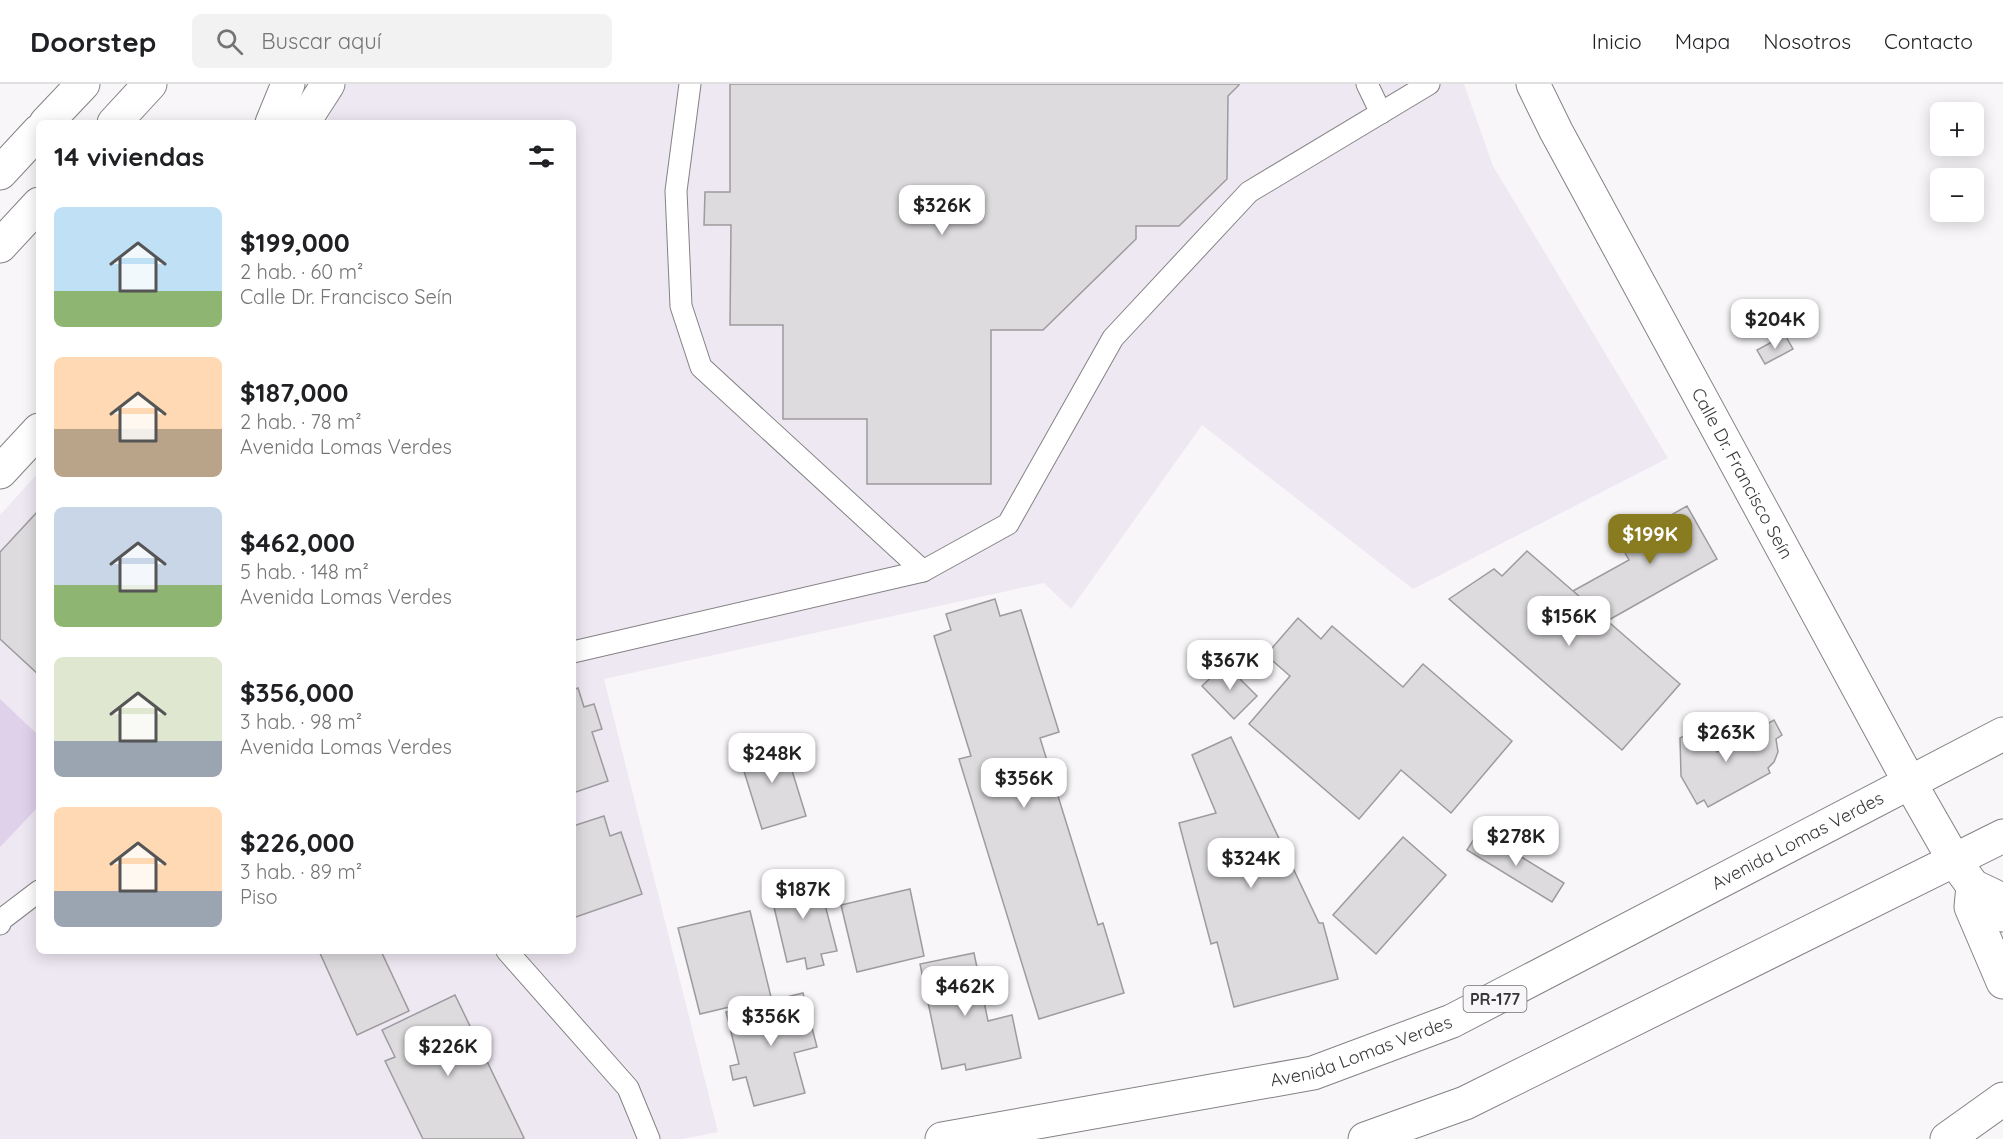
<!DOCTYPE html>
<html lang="es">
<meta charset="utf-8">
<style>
body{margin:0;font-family:Quicksand,sans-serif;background:#f2f2f2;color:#202124;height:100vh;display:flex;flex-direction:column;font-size:22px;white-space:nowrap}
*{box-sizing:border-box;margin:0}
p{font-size:20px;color:#757577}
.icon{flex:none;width:33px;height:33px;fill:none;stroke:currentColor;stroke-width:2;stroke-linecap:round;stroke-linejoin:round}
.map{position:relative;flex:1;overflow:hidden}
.details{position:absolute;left:36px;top:36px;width:540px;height:834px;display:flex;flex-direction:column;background:#fff;border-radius:9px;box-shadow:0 3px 15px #0003}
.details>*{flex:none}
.fabs{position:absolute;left:1930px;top:18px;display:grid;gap:12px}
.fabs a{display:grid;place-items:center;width:54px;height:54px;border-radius:9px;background:#fff;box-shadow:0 3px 15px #0003;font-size:30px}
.price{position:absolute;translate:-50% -51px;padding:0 14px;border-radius:12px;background:#fff;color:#222;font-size:20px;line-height:39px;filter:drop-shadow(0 2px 3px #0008)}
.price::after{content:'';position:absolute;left:50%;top:36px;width:18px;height:14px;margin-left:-9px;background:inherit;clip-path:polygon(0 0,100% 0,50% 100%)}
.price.on{background:#887b20;color:#fff}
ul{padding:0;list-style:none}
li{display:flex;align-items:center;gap:18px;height:150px;padding:0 18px}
li span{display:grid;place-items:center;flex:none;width:168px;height:120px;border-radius:9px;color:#555}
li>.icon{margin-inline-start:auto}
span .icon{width:72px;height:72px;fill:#fffc;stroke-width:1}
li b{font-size:26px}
h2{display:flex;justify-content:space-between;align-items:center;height:72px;padding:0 18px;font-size:26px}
header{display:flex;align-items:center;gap:36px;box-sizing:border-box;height:84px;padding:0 30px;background:#fff;border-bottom:2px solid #e0e0e0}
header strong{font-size:28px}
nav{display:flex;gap:33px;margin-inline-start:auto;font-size:21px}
.search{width:420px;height:54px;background:#f2f2f2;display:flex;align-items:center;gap:15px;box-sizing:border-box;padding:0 21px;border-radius:9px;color:#757577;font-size:22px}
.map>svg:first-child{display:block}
</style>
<header>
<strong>Doorstep</strong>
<div class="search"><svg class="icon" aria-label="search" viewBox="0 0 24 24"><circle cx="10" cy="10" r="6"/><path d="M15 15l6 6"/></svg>Buscar aquí</div>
<nav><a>Inicio</a><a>Mapa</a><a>Nosotros</a><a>Contacto</a></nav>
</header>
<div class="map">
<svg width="2003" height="1055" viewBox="0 0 2003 1055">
<rect width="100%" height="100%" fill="#f8f6f9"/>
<path fill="#eee8f2" d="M346,0H1464L1493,82L1668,374L1413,505L1202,341L1071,525L1044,499L604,595L718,1048L683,1055H0V431L39,388V867H573V39H326Z"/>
<path fill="#e0d1eb" d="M0,615L39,652V722L0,763Z"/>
<g fill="#dddbde" stroke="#9d9b9e" stroke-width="1.5">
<path d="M730,0H1239V1L1228,12L1227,95L1179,142H1136V155L1043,246H991V400H867V335H783V241H730L731,141H704L705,108H730Z"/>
<path d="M1785,251L1793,265L1765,280L1757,266Z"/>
<path d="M1687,422L1717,475L1607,537L1573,507L1629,476L1620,460Z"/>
<path d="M39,426V591L0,555V468Z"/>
<path d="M1527,467L1680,600L1622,666L1449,515L1494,485L1502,492Z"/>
<path d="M995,515L1000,532L1021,526L1059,648L1040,654L1098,841L1103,839L1124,909L1039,935L959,675L971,672L934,552L951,546L946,530Z"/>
<path d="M1298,534L1321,555L1332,542L1403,603L1423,580L1512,657L1451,729L1401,686L1359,735L1249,640L1290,592L1266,571Z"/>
<path d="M1225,580L1257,612L1234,635L1202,602Z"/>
<path d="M578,604L584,623L594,620L602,645L592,648L608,697L573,709V606Z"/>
<path d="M1774,636L1782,651L1776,655L1778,668L1774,678L1768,684L1770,689L1708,723L1704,716L1697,720L1681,692L1680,654L1703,642L1717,668Z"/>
<path d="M1231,653L1319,839H1323L1338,895L1234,923L1217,858L1211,860L1179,739L1216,729L1192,671Z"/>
<path d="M782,654L806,732L762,745L738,668Z"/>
<path d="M604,732L610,752L621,748L642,810L573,834V742Z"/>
<path d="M1479,747L1564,799L1552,818L1467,766Z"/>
<path d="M1403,753L1446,791L1376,870L1333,831Z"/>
<path d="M817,790L837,867L821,870L824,881L807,885L805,874L787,878L769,802Z"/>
<path d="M910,805L924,872L857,888L841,821Z"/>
<path d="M750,827L771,913L700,930L678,844Z"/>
<path d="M319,867H381L409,927L357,951Z"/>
<path d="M974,869L988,937L1012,931L1021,974L966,986L965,980L942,985L920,880Z"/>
<path d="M803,909L817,963L794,969L805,1009L754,1022L746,993L733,996L730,982L739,980L726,928Z"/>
<path d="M455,911L524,1054L522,1055H423L385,977L395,973L382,946Z"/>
</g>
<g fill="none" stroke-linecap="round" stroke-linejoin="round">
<defs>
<g id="service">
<path d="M690,0L676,107L681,222L701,283L923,487"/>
<path d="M1367,0L1381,29"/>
<path d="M573,568L923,487L1008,440L1113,254L1249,108L1429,0"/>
<path d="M0,840L1,836L39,807"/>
<path d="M507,867L628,1004L649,1055"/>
</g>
<g id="minor">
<path id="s1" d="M1533,0L1556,47L1910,699L1954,776L1973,802L1994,812L2003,831"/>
<path d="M303,39L328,0"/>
<path d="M1973,802L1971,823L2003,898"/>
<path d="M1947,1055L2003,1015"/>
</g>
<g id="primary">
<path id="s2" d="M942,1055L1313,989L1452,937L2003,650"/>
<path d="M1365,1055L1465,1019L2003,752"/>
</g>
<g id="motorway">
<path d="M46,39L83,0"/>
<path d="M114,39L150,0"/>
<path d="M272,39L288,0"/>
<path d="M0,89L39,47"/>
<path d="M0,162L39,120"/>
<path d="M0,388L39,346"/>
</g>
</defs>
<use href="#service" stroke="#848285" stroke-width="23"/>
<use href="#minor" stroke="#848285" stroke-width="35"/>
<use href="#primary" stroke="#848285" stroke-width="35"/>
<use href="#motorway" stroke="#848285" stroke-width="35"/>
<use href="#service" stroke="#fff" stroke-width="21"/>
<use href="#minor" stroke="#fff" stroke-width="33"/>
<use href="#primary" stroke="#fff" stroke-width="33"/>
<use href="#motorway" stroke="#fff" stroke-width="33"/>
</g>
<g text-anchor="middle" stroke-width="4.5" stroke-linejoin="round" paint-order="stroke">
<rect fill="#f8f6f9" stroke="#717072" stroke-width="1.5" x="1463.5" y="902" width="63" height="26" rx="4.5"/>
<g font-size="16" font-weight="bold" fill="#373738">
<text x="1495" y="921">PR-177</text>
</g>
<g font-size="18" fill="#373738" stroke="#f8f6f9">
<text dy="6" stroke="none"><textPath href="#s1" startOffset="442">Calle Dr. Francisco Seín</textPath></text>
<text dy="6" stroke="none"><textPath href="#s2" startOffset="915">Avenida Lomas Verdes</textPath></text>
<text dy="6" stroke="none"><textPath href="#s2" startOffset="429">Avenida Lomas Verdes</textPath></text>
</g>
</g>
</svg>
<div class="fabs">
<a>+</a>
<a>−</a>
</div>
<b class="price" style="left:942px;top:152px">$326K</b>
<b class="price" style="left:1775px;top:266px">$204K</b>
<b class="price on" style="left:1650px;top:481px">$199K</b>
<b class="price" style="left:1569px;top:563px">$156K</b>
<b class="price" style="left:1230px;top:607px">$367K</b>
<b class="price" style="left:1726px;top:679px">$263K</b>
<b class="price" style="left:772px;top:700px">$248K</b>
<b class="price" style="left:1024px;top:725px">$356K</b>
<b class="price" style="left:1516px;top:783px">$278K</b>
<b class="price" style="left:1251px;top:805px">$324K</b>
<b class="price" style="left:803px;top:836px">$187K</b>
<b class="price" style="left:965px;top:933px">$462K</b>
<b class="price" style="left:771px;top:963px">$356K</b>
<b class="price" style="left:448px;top:993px">$226K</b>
<section class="details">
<h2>14 viviendas<svg class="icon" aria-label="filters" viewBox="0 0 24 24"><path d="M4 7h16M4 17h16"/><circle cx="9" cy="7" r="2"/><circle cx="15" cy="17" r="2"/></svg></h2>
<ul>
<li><span style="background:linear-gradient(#bfe0f5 70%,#8fb573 0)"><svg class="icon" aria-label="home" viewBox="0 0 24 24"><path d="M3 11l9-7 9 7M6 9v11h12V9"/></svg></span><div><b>$199,000</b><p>2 hab. · 60 m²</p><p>Calle Dr. Francisco Seín</p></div></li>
<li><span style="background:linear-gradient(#ffd9b3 60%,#b9a48a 0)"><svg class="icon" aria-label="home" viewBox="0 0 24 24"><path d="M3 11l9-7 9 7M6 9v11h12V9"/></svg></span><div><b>$187,000</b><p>2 hab. · 78 m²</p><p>Avenida Lomas Verdes</p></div></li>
<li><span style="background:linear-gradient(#c9d6e8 65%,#8fb573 0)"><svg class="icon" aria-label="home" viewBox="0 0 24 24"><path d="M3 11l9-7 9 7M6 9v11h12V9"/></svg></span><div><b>$462,000</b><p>5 hab. · 148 m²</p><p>Avenida Lomas Verdes</p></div></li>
<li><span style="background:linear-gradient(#dfe7d0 70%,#9aa5b1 0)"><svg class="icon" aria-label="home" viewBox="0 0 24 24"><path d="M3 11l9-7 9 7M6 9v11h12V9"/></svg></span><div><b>$356,000</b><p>3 hab. · 98 m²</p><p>Avenida Lomas Verdes</p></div></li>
<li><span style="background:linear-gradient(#ffd9b3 70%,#9aa5b1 0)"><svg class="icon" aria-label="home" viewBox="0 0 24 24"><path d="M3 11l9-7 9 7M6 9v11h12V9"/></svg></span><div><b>$226,000</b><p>3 hab. · 89 m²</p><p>Piso</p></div></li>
</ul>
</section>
</div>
